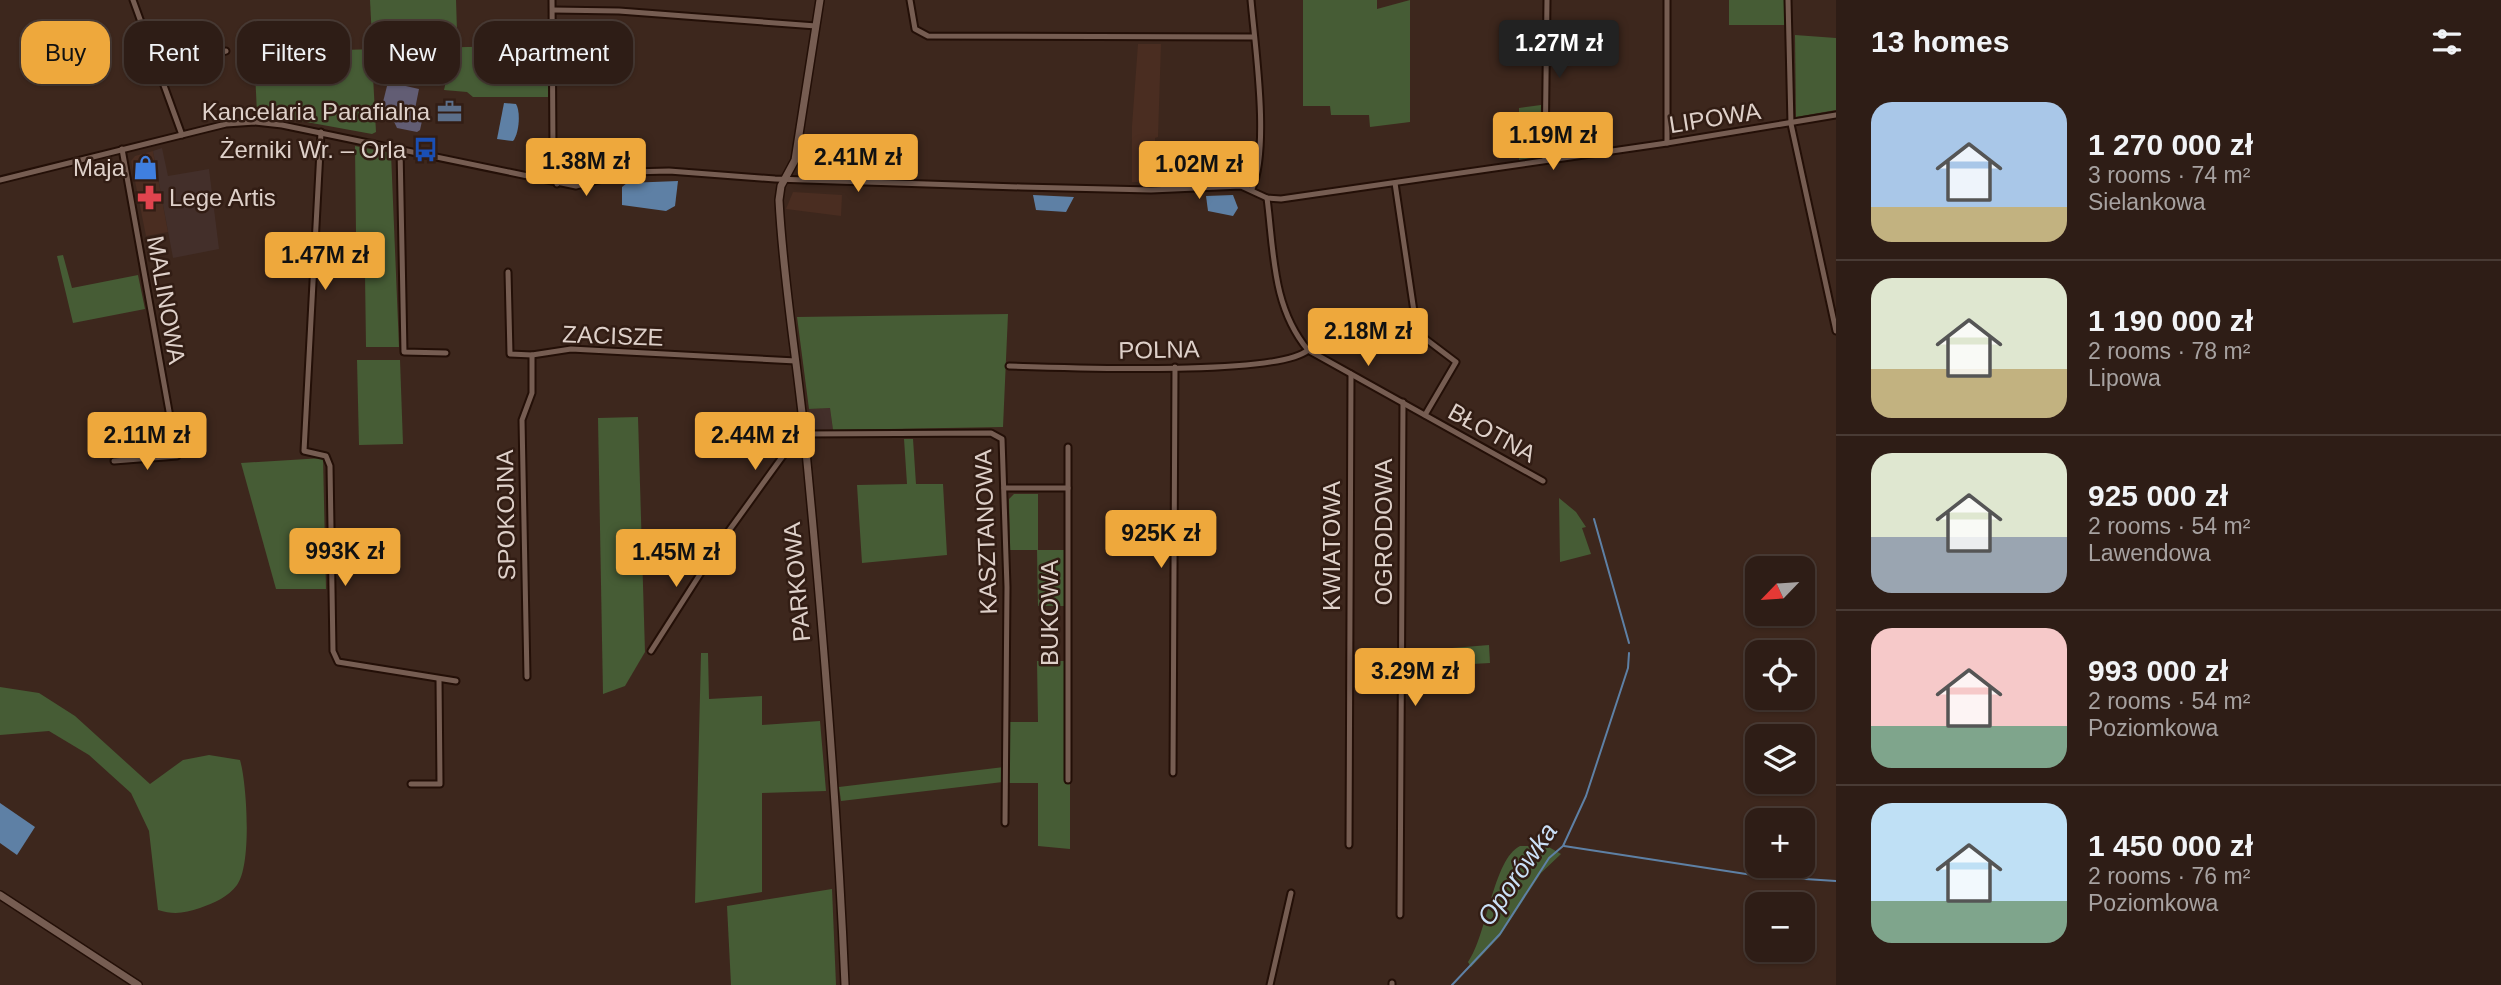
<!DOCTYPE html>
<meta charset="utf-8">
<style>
body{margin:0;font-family:Helvetica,sans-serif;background:#3a2a23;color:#f1f3f6;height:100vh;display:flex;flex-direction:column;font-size:26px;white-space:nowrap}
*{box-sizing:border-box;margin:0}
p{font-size:23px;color:#a7a2a1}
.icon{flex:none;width:38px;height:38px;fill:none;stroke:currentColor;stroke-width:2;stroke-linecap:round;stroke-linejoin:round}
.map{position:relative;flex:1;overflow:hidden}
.sheet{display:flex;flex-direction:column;background:#2e1d16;width:665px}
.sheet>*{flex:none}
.hud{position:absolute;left:21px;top:21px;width:665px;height:63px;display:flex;gap:14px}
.needle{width:46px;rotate:245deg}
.fabs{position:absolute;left:1745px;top:556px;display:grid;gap:14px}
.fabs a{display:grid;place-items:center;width:70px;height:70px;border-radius:14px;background:#2e1d16;box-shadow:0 2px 5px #0004,0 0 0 2px #493b35;font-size:35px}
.price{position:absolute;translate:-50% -60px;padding:0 16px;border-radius:7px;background:#eea83c;color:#111;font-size:23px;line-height:46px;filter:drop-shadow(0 2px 4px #0008)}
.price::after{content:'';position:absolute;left:50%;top:42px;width:21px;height:16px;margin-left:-10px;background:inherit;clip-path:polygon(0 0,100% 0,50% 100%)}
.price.active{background:#222;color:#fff}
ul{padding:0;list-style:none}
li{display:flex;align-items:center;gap:21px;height:175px;padding:0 35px}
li+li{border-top:2px solid #493b35}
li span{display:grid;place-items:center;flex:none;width:196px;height:140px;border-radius:21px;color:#555}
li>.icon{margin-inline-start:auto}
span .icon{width:84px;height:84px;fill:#fffc;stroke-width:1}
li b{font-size:30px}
h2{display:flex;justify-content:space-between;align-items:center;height:84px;padding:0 35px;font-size:30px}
.tag{padding:0 24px;border-radius:21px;background:#2e1d16;box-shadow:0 2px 5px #0004,0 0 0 2px #493b35;font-size:24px;line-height:63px}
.tag.active{background:#eea83c;color:#111}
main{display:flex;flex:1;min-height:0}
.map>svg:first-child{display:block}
</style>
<main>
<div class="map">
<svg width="1836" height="985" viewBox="0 0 1836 985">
<rect width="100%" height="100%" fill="#3d271d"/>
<g fill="#4a2d21">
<path d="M1138,44H1161L1158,137L1155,138L1157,182H1132V126Z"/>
<path d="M153,151L168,232L146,236L131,161L135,156Z"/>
<path d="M793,192L842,195L841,216L786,209Z"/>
</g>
<g fill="#432f2a">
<path d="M162,148L168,176L209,169L219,249L173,258L153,151Z"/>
<path d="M830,408L833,430H811L809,409Z"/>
</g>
<g fill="#465c35">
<path d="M370,0H456L457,32L449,37L372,39Z"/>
<path d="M1303,0H1377V9L1410,0V122L1370,127L1369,115H1331L1330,106H1303Z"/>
<rect x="1729" y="0" width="56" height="25"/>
<path d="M1795,35L1836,38V110L1796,117Z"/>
<path d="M548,45V97H473L467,92L444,90L447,77L373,76L376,132L372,134L257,113L254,52Z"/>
<path d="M1541,105L1540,157L1519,160V108Z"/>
<path d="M355,146L391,153L399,347H366L365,274L318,275L321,233H356Z"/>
<path d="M63,255L72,288L138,275L145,309L73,323L57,256Z"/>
<path d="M1008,314L1003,427L833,430L830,408L809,409L797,317Z"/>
<path d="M357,360H400L403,444L359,445Z"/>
<path d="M638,417L645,652L625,686L603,694L598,418Z"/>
<path d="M904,439H913L916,484H943L947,555L862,563L857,485L907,484Z"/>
<path d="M323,458L326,589H276L241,463Z"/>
<path d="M1014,494H1038V550H1065V606H1038L1037,550H1010L1009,499Z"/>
<path d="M1559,498L1576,512L1586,527L1582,528L1591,554L1560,562Z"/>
<path d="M1489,645L1490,663L1454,665L1452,648Z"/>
<path d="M701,653H708L709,699L762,696V725L820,721L826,791L762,793V892L695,903Z"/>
<path d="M1037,661H1065V782L1070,783V849L1038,846V783H1009V722H1038Z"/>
<path d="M0,687L39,693L75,716L150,784L183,760L209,755L240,760C247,784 252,865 237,885C228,897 214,903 200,908C185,913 174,915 158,910L149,831L131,793L89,755L49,731L0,735Z"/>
<path d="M1004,767L1003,782L841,801L839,787Z"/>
<path d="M1520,846H1547L1561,854L1541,873L1500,936L1471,967L1468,962C1487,936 1493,859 1520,846Z"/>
<path d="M832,889L836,985H731L727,906Z"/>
</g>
<g fill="#5e80a5">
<path d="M504,103L516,104C521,112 519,134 513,141L497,139Z"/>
<path d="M678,181L675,206L666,211L622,205V187L627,183Z"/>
<path d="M1033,195L1074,197L1066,212L1036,210Z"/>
<path d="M1233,195L1238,208L1233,216L1208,211L1206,196Z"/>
<path d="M0,803L35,827L17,855L0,843Z"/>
</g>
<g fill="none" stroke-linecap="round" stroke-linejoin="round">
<g stroke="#5e80a5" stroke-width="2">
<path d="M1594,519L1629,643"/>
<path d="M1564,846L1759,876L1836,881"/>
<path d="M1452,985L1500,934L1549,858L1563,846L1586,796L1628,668L1629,653"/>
</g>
</g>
<path fill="#625d74" d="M388,82L419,89L415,109L421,106L424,112L420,130L417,132L397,128L387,107L386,115L380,114Z"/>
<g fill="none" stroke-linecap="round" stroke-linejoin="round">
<defs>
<g id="minor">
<path d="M133,0L182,135"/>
<path d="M552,0L553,148L557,184"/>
<path d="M910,0L915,29L928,36L1254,37"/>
<path d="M1251,0C1255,47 1270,147 1252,189"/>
<path d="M1788,0L1791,124L1836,331"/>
<path d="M553,10L619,11L816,26"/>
<path d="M160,70L226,51"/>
<path d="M321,132L304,451L326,456L330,466L333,651L338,662L456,681"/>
<path d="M1667,143V0"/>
<path d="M400,148L404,352L446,353"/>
<path d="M1545,160L1547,0"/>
<path d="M0,180L226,124L255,122L282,125L576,186L630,172L669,171L775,179L1021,187L1151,190L1241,186L1267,198L1281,199L1667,143L1836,115"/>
<path d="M1395,183L1416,325L1419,334L1456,362L1425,415"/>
<path d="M1267,198C1274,252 1272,307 1308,350L1543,481"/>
<path d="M508,272L510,354L532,355L571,349L796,361"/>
<path d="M1009,366C1059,367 1277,377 1308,350"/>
<path d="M804,434L991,433L1002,439L1007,587L1005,823"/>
<path d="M114,461L177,456L122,149"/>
<path d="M1004,488H1068"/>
<path d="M651,651L720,543L785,453L798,424L803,423"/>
<path d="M527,677L522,420L532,393V355"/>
<path d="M1173,773L1175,367"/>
<path d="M1068,780V447"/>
<path d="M411,784H440L439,679"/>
<path d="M1349,845L1351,374"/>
<path d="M1400,915L1403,402"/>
<path d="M1270,985L1291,893"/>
<path d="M1392,985V983"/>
</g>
<g id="tertiary">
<path d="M820,0L795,160L781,186L779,200C783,278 796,354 804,431C822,615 837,800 845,985"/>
<path d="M0,895L138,985"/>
</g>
</defs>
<use href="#minor" stroke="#230f07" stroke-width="9"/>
<use href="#tertiary" stroke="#230f07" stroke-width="10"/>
<use href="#minor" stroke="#765d52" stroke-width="5"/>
<use href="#tertiary" stroke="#765d52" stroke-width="7"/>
</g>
<defs>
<symbol id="office-bare" viewBox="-9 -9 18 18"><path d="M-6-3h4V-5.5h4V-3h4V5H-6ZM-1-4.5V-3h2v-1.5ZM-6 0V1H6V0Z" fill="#5c6f8a" stroke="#321d14" stroke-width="2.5" paint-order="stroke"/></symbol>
<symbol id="bus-bare" viewBox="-9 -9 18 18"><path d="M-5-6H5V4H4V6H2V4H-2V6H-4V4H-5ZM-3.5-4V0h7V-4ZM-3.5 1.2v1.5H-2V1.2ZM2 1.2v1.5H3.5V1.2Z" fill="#1a4fb4" stroke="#321d14" stroke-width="2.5" paint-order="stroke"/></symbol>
<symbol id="shop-bare" viewBox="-9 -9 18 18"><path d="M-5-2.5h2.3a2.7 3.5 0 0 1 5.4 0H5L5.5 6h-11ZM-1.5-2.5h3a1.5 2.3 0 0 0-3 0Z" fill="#3f7fe0" stroke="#321d14" stroke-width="2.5" paint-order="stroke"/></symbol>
<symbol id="pharmacy-bare" viewBox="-9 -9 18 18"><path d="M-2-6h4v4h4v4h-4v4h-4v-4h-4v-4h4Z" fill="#e0444e" stroke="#321d14" stroke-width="2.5" paint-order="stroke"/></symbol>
</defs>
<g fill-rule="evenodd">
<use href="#office-bare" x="432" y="94" width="35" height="35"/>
<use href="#bus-bare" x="408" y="132" width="35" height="35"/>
<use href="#shop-bare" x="128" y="150" width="35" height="35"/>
<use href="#pharmacy-bare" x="132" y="180" width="35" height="35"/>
</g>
<g text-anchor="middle" stroke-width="5" stroke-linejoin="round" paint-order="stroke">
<g font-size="24" fill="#ded0c9" stroke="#321d14" text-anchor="end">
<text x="430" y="120">Kancelaria Parafialna</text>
<text x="406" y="158">Żerniki Wr. – Orla</text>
<text x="125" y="176">Maja</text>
<text x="169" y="206" text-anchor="start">Lege Artis</text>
</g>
<g font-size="24" fill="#ded0c9" stroke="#321d14">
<text transform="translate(1715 118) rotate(-9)" y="8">LIPOWA</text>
<text transform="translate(166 300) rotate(80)" y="8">MALINOWA</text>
<text transform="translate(613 336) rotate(2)" y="8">ZACISZE</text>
<text transform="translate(1159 350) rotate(-1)" y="8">POLNA</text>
<text transform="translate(1492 433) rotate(29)" y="8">BŁOTNA</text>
<text transform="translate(506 515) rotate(-91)" y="8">SPOKOJNA</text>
<text transform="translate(986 532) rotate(-92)" y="8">KASZTANOWA</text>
<text transform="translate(1384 532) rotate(-90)" y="8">OGRODOWA</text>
<text transform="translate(1332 546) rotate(-90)" y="8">KWIATOWA</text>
<text transform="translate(797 582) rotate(-95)" y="8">PARKOWA</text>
<text transform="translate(1050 613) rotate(-90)" y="8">BUKOWA</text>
</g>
<g font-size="26" font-style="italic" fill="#cadff7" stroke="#321d14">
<text transform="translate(1517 874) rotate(-55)" y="9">Oporówka</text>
</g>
</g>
</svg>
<div class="fabs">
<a><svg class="needle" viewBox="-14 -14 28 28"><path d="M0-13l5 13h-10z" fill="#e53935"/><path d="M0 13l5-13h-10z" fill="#a7a2a1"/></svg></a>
<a><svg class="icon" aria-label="locate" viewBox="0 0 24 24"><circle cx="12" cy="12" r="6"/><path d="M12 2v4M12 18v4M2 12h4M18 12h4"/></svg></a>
<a><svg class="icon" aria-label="layers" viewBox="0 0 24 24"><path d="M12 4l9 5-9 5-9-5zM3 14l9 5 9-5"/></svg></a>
<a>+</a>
<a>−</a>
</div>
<b class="price active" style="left:1559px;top:80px">1.27M zł</b>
<b class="price" style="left:1553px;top:172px">1.19M zł</b>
<b class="price" style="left:858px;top:194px">2.41M zł</b>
<b class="price" style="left:586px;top:198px">1.38M zł</b>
<b class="price" style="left:1199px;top:201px">1.02M zł</b>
<b class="price" style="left:325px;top:292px">1.47M zł</b>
<b class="price" style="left:1368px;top:368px">2.18M zł</b>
<b class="price" style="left:147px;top:472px">2.11M zł</b>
<b class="price" style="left:755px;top:472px">2.44M zł</b>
<b class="price" style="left:1161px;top:570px">925K zł</b>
<b class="price" style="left:345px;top:588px">993K zł</b>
<b class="price" style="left:676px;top:589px">1.45M zł</b>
<b class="price" style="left:1415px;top:708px">3.29M zł</b>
<div class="hud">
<a class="tag active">Buy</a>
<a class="tag">Rent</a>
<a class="tag">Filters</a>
<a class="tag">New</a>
<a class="tag">Apartment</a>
</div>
</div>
<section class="sheet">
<h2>13 homes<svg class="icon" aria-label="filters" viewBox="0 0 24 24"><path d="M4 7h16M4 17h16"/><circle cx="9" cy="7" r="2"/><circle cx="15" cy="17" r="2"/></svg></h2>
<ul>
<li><span style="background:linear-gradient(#a9c7e8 75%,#c2b280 0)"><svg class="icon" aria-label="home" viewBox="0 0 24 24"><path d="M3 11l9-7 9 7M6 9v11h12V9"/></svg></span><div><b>1 270 000 zł</b><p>3 rooms · 74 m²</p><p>Sielankowa</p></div></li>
<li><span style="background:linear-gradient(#dfe7d0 65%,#c2b280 0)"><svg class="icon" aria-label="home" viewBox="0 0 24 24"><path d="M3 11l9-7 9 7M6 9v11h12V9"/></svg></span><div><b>1 190 000 zł</b><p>2 rooms · 78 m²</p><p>Lipowa</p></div></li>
<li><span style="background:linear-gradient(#dfe7d0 60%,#9aa5b1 0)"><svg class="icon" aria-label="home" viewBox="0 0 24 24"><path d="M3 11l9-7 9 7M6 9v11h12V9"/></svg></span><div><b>925 000 zł</b><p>2 rooms · 54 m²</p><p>Lawendowa</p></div></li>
<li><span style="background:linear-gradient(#f6c9c9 70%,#7fa58c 0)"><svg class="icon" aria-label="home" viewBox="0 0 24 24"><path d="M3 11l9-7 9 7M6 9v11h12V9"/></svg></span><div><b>993 000 zł</b><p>2 rooms · 54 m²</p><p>Poziomkowa</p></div></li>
<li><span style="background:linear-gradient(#bfe0f5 70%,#7fa58c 0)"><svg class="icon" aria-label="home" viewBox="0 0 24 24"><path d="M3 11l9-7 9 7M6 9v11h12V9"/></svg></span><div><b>1 450 000 zł</b><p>2 rooms · 76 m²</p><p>Poziomkowa</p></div></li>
</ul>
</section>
</main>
